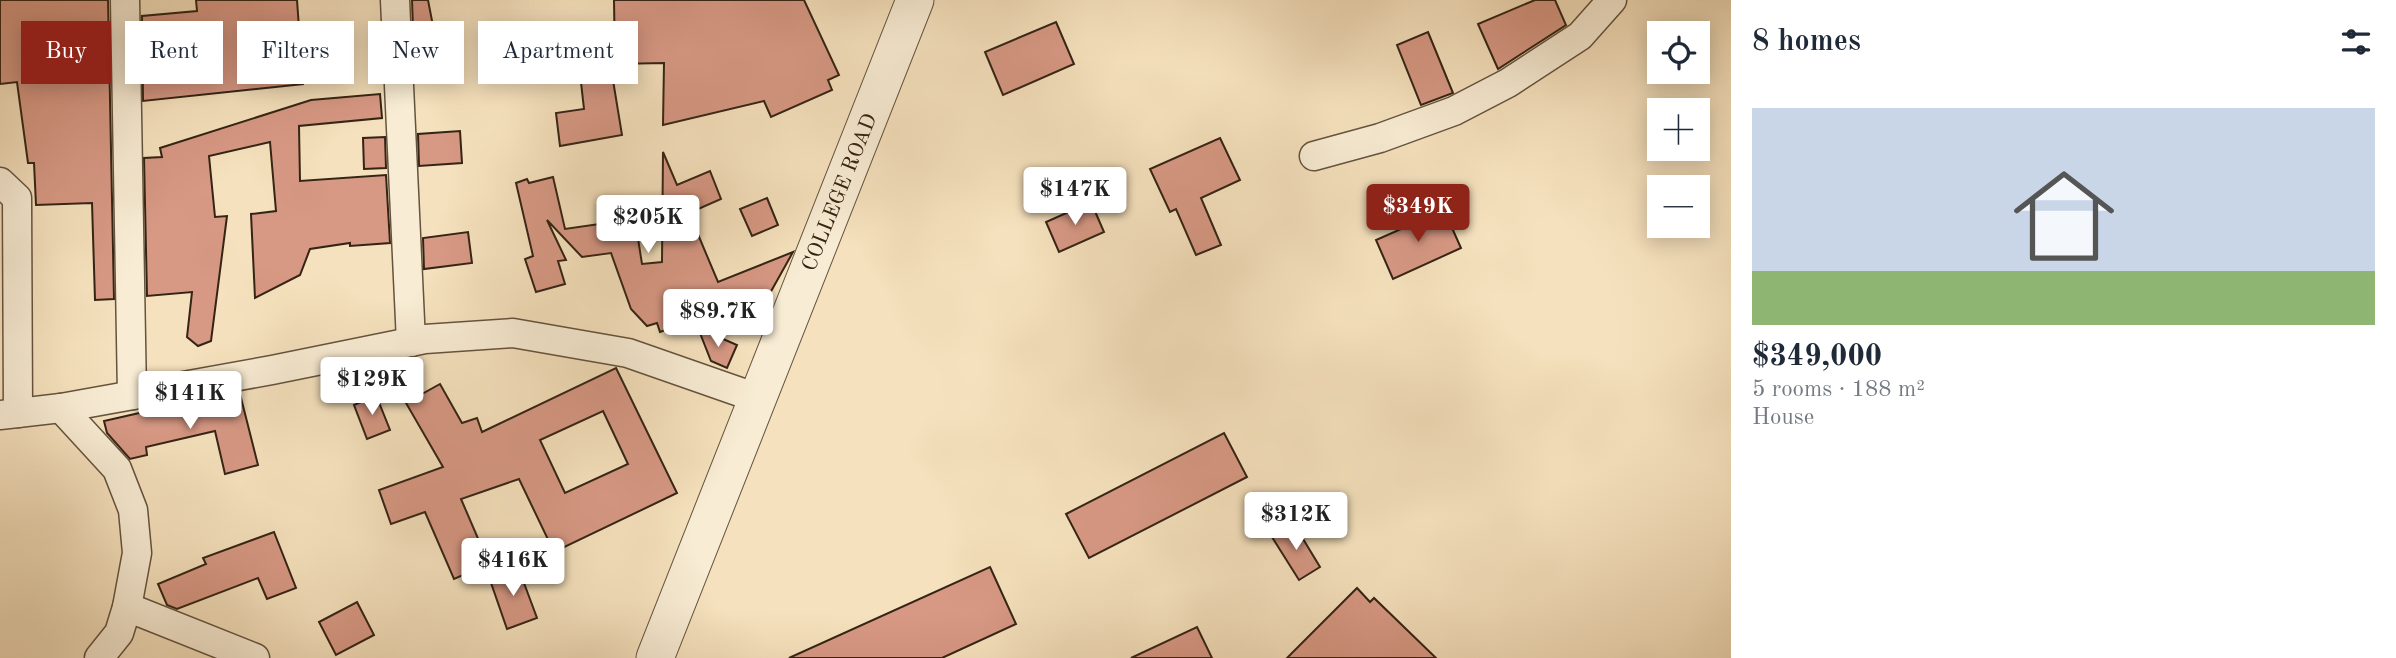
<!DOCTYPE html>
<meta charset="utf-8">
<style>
body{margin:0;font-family:"Old Standard TT",serif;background:#f6f6f7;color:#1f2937;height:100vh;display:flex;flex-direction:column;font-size:26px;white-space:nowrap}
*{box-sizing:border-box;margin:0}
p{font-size:23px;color:#747a83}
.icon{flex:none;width:38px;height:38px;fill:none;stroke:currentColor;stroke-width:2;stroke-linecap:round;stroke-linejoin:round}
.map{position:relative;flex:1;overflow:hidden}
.drawer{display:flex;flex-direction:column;background:#fff;width:665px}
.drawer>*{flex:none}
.banner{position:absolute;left:21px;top:21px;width:665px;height:63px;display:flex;gap:14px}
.fabs{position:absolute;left:1647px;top:21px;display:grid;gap:14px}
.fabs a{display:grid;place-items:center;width:63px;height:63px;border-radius:0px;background:#fff;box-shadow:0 4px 18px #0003;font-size:35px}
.price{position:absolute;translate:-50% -60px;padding:0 16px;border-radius:7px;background:#fff;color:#222;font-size:23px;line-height:46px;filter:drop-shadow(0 2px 4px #0008)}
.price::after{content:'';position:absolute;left:50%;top:42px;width:21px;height:16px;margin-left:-10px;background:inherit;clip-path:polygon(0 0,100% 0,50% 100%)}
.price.on{background:#8f2418;color:#fff}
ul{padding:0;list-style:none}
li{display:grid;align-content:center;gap:14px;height:371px;padding:0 21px}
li+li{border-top:2px solid #e0e1e3}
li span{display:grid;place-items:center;height:217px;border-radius:0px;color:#555}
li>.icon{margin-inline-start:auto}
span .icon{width:126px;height:126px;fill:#fffc;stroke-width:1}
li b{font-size:30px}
h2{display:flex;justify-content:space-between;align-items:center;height:84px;padding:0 21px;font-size:30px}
.pill{padding:0 24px;border-radius:0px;background:#fff;box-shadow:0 4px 18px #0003;font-size:24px;line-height:63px}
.pill.on{background:#8f2418;color:#fff}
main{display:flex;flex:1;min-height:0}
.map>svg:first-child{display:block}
</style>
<main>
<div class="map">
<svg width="1731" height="658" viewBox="0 0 1731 658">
<rect width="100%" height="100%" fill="#f5e1bd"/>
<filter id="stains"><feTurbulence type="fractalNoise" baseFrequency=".00286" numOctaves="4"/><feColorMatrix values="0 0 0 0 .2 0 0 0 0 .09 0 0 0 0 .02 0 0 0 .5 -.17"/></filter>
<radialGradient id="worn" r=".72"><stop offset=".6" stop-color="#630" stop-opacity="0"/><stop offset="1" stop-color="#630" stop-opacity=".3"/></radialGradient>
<g fill="#d79884" stroke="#342414" stroke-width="2" fill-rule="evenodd">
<path d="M0,0H108L114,299L95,300L92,203L36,205L34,163H28L17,82L0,84Z"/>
<path d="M196,0H297L303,84L143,101L142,16L197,11Z"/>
<path d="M412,0H428L438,52L414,58Z"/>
<path d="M614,0H804L839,75L828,80L832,90L771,117L764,101L663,125L664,63L615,64Z"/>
<path d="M1535,0H1555L1566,25L1498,69L1478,24Z"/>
<path d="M1056,22L1074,64L1003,95L985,52Z"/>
<path d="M1428,32L1453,93L1421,105L1397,45Z"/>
<path d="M610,62L622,135L560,146L556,113L584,109L579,65Z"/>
<path d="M380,94L382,118L299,126L300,181L386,175L390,243L350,246V243L310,249L300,275L255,298L251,214L276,211L270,142L209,156L215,217L227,216L211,341L198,346L187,337L192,292L147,296L144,158L162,157L160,148L311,100Z"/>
<path d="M460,131L462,163L419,166L418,134Z"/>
<path d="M385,137L386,168L364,169L363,138Z"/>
<path d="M1220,138L1240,180L1201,198L1221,245L1196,255L1176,209L1170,212L1150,169Z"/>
<path d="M663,152L677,185L710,171L721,199L689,213L718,282L793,252L769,295L697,326L695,320L660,332L657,323L647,326L631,309L611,253L582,257L547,220L566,260L558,261L565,284L536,292L525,259L533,256L516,183L527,179L529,183L553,177L565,229L635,219L642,264L662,262Z"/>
<path d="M767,198L778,225L752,236L740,209Z"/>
<path d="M1091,202L1104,232L1059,252L1046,222Z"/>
<path d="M1444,210L1461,248L1393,279L1376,240Z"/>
<path d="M468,232L472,263L424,269L423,238Z"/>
<path d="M698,328L737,345L727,368L711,361Z"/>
<path d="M616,368L677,493L554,552L519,479L461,499L489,564L454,579L425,512L391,524L379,490L443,467L406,403L440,384L462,423L477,418L482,432ZM603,411L628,464L565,493L540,440Z"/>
<path d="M240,394L258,465L225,474L215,431L146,447L147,455L130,459L107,433L104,421L157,409L158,414Z"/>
<path d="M376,395L390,430L367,439L354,405Z"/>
<path d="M1224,433L1247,477L1089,558L1066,514Z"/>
<path d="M1294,524L1320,567L1299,580L1272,537Z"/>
<path d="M274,532L296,588L267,599L258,578L177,609L167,605L158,584L206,564L203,558Z"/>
<path d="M518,567L537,618L507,629L489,577Z"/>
<path d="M990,567L1016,624L942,658H789Z"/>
<path d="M1357,588L1370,602L1374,598L1436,658H1287Z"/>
<path d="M357,602L374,635L336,655L319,622Z"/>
<path d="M1197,627L1212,658H1131Z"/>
</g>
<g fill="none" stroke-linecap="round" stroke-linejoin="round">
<defs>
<g id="minor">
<path d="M125,0L132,395"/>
<path d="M395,0L411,342"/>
<path d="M1314,156L1380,138L1454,111L1508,83L1580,36L1612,0"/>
<path d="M0,182L17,198L18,413"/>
<path d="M61,408L117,469L133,510L137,553L127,607L119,633L99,658"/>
<path d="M0,415L61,408L272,370L425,339L513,333L628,353L757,398"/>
<path d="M127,607L255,658"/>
</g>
<path id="tertiary" d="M655,658L915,0"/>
</defs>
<use href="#minor" stroke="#64533e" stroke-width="31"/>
<use href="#tertiary" stroke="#64533e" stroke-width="39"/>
<use href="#minor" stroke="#f8ecd4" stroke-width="28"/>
<use href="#tertiary" stroke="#f8ecd4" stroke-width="37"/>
</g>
<g text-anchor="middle" stroke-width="6" stroke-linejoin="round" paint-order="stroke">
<g font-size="21" fill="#342414" stroke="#f8ecd4">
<text transform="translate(839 192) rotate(-68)" y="7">COLLEGE ROAD</text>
</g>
</g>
<rect width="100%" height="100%" filter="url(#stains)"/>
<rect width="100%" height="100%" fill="url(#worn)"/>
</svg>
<div class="fabs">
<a><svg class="icon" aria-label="locate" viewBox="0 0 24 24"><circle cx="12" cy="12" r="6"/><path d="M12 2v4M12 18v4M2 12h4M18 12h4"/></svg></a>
<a>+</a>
<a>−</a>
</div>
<b class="price" style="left:1075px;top:227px">$147K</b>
<b class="price on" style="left:1418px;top:244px">$349K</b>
<b class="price" style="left:648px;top:255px">$205K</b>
<b class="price" style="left:718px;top:349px">$89.7K</b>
<b class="price" style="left:372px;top:417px">$129K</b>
<b class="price" style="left:190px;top:431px">$141K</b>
<b class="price" style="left:1296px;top:552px">$312K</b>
<b class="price" style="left:513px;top:598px">$416K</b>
<div class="banner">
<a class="pill on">Buy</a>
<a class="pill">Rent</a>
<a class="pill">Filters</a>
<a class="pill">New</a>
<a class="pill">Apartment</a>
</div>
</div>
<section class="drawer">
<h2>8 homes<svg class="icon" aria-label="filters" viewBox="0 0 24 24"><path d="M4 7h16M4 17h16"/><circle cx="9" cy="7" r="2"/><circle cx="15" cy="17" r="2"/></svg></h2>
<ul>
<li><span style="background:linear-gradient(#c9d6e8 75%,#8fb573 0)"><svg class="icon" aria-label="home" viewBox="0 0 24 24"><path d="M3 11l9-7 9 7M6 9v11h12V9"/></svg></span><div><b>$349,000</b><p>5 rooms · 188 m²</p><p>House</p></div></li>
</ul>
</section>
</main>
